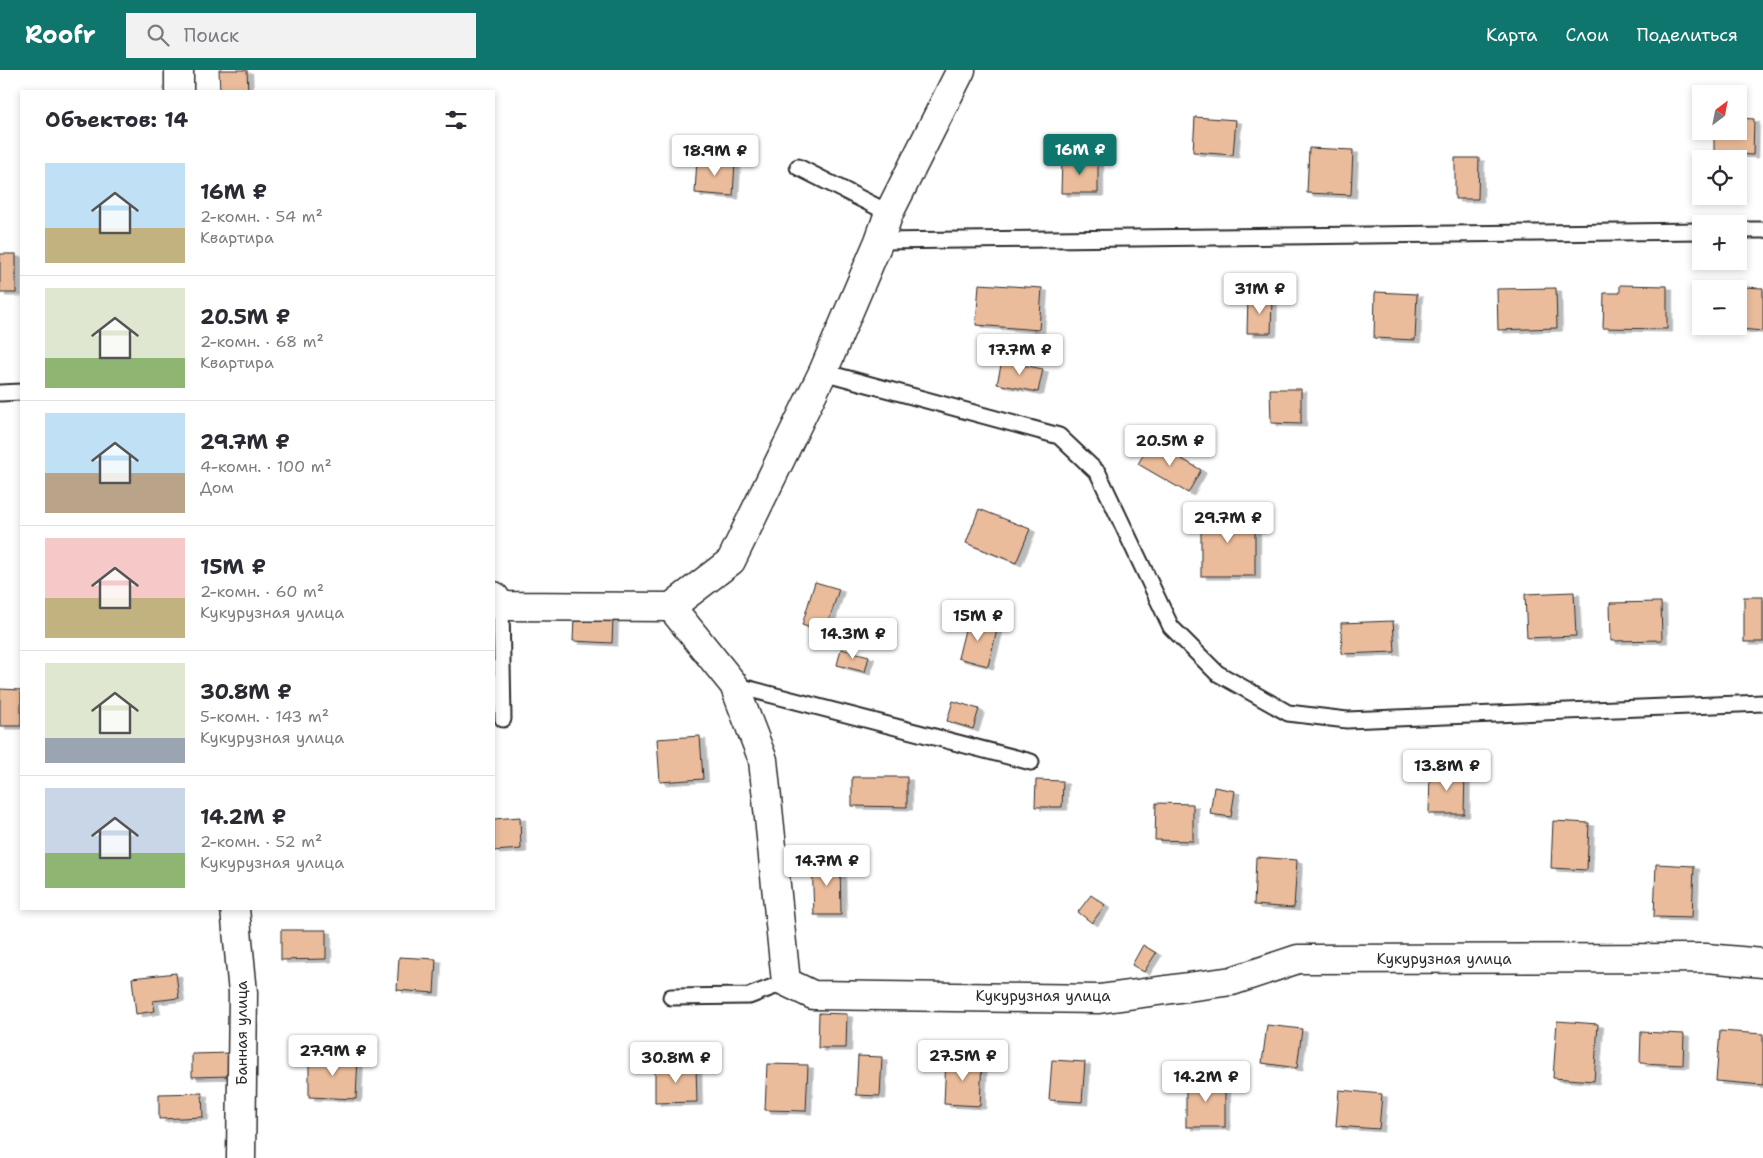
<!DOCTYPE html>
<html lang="ru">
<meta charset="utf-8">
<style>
body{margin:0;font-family:"Shantell Sans",sans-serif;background:#f2f2f3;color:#2b2b33;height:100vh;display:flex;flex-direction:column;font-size:19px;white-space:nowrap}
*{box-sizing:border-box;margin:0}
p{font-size:16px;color:#7c7c81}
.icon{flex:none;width:28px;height:28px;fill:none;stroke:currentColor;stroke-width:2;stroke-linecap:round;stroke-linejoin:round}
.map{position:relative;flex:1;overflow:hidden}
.panel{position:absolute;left:20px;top:20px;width:475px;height:820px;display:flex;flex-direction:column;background:#fff;border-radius:0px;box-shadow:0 2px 8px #0003}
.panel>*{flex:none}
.needle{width:32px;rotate:32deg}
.tools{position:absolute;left:1692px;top:15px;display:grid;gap:10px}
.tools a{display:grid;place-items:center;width:55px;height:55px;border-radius:0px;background:#fff;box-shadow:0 2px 8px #0003;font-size:25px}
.price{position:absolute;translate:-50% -42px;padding:0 11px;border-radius:5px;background:#fff;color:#222;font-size:16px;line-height:32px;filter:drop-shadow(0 1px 2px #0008)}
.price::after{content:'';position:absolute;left:50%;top:30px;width:15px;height:11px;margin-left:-8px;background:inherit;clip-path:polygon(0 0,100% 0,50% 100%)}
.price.selected{background:#0f766e;color:#fff}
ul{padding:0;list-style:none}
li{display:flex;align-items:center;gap:15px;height:125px;padding:0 25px}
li+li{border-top:1px solid #e1e1e2}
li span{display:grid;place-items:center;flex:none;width:140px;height:100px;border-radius:0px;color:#555}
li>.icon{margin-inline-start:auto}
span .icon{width:60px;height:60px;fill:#fffc;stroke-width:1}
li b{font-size:21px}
h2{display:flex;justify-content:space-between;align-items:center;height:60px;padding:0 25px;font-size:21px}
header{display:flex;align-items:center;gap:30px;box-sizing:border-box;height:70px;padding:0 25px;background:#0f766e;color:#fff}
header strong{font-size:24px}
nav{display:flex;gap:28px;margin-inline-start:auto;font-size:18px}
.search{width:350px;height:45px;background:#f2f2f3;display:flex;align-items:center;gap:12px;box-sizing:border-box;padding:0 18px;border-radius:0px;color:#7c7c81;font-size:19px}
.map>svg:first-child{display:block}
</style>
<header>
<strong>Roofr</strong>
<div class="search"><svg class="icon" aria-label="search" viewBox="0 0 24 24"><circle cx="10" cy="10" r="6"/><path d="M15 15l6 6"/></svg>Поиск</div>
<nav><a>Карта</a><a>Слои</a><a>Поделиться</a></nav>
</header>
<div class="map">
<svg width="1763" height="1088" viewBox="0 0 1763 1088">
<defs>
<filter id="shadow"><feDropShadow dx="5.5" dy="3" stdDeviation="0" flood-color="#0004"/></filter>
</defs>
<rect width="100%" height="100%" fill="#fff"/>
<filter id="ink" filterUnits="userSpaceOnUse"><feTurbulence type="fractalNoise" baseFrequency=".02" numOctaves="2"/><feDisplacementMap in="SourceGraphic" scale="10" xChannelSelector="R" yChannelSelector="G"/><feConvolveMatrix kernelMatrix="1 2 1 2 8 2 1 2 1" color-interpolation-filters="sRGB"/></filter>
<g filter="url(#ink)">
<g fill="#ebbc9b" stroke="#2b2b2b" filter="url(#shadow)">
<path d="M219,0H247L248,21H220Z"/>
<path d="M1195,47L1236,50L1233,85L1193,82Z"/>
<path d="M1739,48L1754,49L1753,85L1714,83V61H1739Z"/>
<path d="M1309,78L1353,80L1351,125L1307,123Z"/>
<path d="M697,88L735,91L733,126L695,123Z"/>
<path d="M1062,88H1098V123H1061Z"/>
<path d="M1455,88H1479L1478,129H1455Z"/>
<rect x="0" y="184" width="16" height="39"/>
<path d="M979,214L1042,218L1039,260L976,255Z"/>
<path d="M1620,215L1667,216V259L1603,258L1604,223H1620Z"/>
<path d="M1743,217L1763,218V261L1740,259Z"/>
<path d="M1556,218L1557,258L1498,260L1497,219Z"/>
<path d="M1375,222L1417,224L1415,270L1374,268Z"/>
<path d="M1248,226H1272L1271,263H1247Z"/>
<path d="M1002,291L1043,299L1038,322L997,314Z"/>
<path d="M1270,319H1301V354L1271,353Z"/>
<path d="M1151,371L1201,400L1188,423L1138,394Z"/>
<path d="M979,439L1030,459L1016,493L966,473Z"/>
<rect x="1201" y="442" width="54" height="64"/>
<path d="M815,512L839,519L825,563L802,555Z"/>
<path d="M1574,522L1576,566L1527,568L1525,524Z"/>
<rect x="1744" y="527" width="19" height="45"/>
<path d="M1661,532L1662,570L1611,571L1610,533Z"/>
<path d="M574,547L613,548L612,573L573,571Z"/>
<path d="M968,548L998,556L988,596L958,588Z"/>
<path d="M1393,551L1395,582L1342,584L1341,553Z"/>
<path d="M841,579L869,586L865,602L837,595Z"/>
<path d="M0,619L21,620V656H0Z"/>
<path d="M953,631L979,639L973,659L947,651Z"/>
<path d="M700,666L703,709L660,712L657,669Z"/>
<path d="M1430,700H1465L1464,744H1429Z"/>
<path d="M852,707H907V737L852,736Z"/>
<path d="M1036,710L1063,711L1062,737H1035Z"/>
<path d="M1214,717L1235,721L1231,747L1210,744Z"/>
<path d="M1156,733L1193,734V771L1155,770Z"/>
<path d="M520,747L521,779L494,781V749Z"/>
<path d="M1553,751L1589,753L1587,800L1551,798Z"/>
<path d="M1256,787L1297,790L1294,838L1254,835Z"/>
<path d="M840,789L841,845H814L812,790Z"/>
<path d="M1656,794L1694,796L1692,848L1654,847Z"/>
<path d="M1091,825L1105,835L1092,853L1078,842Z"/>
<path d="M281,860H326V889L281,890Z"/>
<path d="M1143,875L1156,883L1144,902L1132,895Z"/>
<path d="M399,887L436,889L434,923L397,920Z"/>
<path d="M176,903L179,928L153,931L155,941L136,944L132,908Z"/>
<path d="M819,943L847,944L846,978H818Z"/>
<path d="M1557,951L1598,954L1594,1011L1553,1008Z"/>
<path d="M1267,955L1302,959L1297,998L1262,993Z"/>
<path d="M1720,961L1763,964V1015L1716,1011Z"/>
<path d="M1641,962L1684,964L1683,995L1640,993Z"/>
<path d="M231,983V1006L192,1007V984Z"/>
<path d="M309,985L358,986L356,1029L309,1027Z"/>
<path d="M858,986L882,987L880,1026L856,1025Z"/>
<path d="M946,988L982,989L980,1036L944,1034Z"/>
<path d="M1052,990L1085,992L1082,1032L1049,1030Z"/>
<path d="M767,994L808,995L806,1041L765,1040Z"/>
<path d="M655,996H696L697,1032L655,1033Z"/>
<rect x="1186" y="1009" width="39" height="48"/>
<path d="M1339,1020L1382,1024L1379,1059L1336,1056Z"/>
<path d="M202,1023L203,1047L159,1049V1024Z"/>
</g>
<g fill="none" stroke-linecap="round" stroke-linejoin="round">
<defs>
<g id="service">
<path d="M798,97L889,143"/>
<path d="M1739,160H1763"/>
<path d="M879,171L1701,161"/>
<path d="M823,302L1059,366L1098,403L1171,557L1217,603L1288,643L1347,650L1763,633"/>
<path d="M0,323L21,322"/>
<path d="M501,536L503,649"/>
<path d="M734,615L1031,692"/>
<path d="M671,927L749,926L786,912"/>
</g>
<g id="minor">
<path d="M179,0V21"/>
<path d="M494,526L501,536L671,537L731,491L823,302L879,171L889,143L961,0"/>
<path d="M671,537L734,615L763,690L786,912L813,925L1099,929L1232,911L1298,889L1706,888L1763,893"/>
<path d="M235,839L243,923L241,1088"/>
</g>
</defs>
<use href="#service" stroke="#2b2b2b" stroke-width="19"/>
<use href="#minor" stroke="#2b2b2b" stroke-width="31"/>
<use href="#service" stroke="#fff" stroke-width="15"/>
<use href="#minor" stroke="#fff" stroke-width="28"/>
</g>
</g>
<g text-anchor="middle" stroke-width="4" stroke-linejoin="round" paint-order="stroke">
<g font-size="15" fill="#2b2b2b" stroke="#fff">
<text x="1444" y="894">Кукурузная улица</text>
<text x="1043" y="931">Кукурузная улица</text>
<text transform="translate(242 963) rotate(-90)" y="5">Банная улица</text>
</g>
</g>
</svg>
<div class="tools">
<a><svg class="needle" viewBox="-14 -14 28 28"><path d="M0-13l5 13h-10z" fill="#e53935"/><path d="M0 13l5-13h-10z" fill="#7c7c81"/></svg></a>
<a><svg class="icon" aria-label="locate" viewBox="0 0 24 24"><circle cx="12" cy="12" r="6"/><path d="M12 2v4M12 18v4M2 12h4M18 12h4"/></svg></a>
<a>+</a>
<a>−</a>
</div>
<b class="price selected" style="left:1080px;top:106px">16M ₽</b>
<b class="price" style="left:715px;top:107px">18.9M ₽</b>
<b class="price" style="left:1260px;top:245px">31M ₽</b>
<b class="price" style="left:1020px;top:306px">17.7M ₽</b>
<b class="price" style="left:1170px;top:397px">20.5M ₽</b>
<b class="price" style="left:1228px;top:474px">29.7M ₽</b>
<b class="price" style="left:978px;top:572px">15M ₽</b>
<b class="price" style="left:853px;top:590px">14.3M ₽</b>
<b class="price" style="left:1447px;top:722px">13.8M ₽</b>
<b class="price" style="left:827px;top:817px">14.7M ₽</b>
<b class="price" style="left:333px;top:1007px">27.9M ₽</b>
<b class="price" style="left:963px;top:1012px">27.5M ₽</b>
<b class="price" style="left:676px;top:1014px">30.8M ₽</b>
<b class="price" style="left:1206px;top:1033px">14.2M ₽</b>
<section class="panel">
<h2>Объектов: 14<svg class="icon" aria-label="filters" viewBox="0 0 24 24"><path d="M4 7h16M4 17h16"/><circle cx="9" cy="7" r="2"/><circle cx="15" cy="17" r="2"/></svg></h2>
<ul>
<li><span style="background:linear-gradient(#bfe0f5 65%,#c2b280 0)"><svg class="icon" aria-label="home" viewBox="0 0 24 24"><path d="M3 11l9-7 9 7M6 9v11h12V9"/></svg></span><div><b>16M ₽</b><p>2-комн. · 54 m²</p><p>Квартира</p></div></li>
<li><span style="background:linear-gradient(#dfe7d0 70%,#8fb573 0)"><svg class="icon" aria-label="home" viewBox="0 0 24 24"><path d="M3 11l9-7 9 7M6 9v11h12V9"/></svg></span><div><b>20.5M ₽</b><p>2-комн. · 68 m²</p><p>Квартира</p></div></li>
<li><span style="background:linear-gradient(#bfe0f5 60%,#b9a48a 0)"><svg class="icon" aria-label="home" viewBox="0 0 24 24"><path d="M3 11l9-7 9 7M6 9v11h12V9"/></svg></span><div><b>29.7M ₽</b><p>4-комн. · 100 m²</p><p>Дом</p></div></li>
<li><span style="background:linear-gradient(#f6c9c9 60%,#c2b280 0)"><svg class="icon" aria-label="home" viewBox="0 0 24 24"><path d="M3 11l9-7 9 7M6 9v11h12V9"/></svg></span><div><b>15M ₽</b><p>2-комн. · 60 m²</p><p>Кукурузная улица</p></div></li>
<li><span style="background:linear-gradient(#dfe7d0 75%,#9aa5b1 0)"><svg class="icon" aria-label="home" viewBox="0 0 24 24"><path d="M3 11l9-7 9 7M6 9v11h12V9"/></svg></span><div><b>30.8M ₽</b><p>5-комн. · 143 m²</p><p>Кукурузная улица</p></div></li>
<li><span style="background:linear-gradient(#c9d6e8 65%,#8fb573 0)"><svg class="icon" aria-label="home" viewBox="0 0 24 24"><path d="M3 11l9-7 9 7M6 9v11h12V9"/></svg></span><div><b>14.2M ₽</b><p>2-комн. · 52 m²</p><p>Кукурузная улица</p></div></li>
</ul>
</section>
</div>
